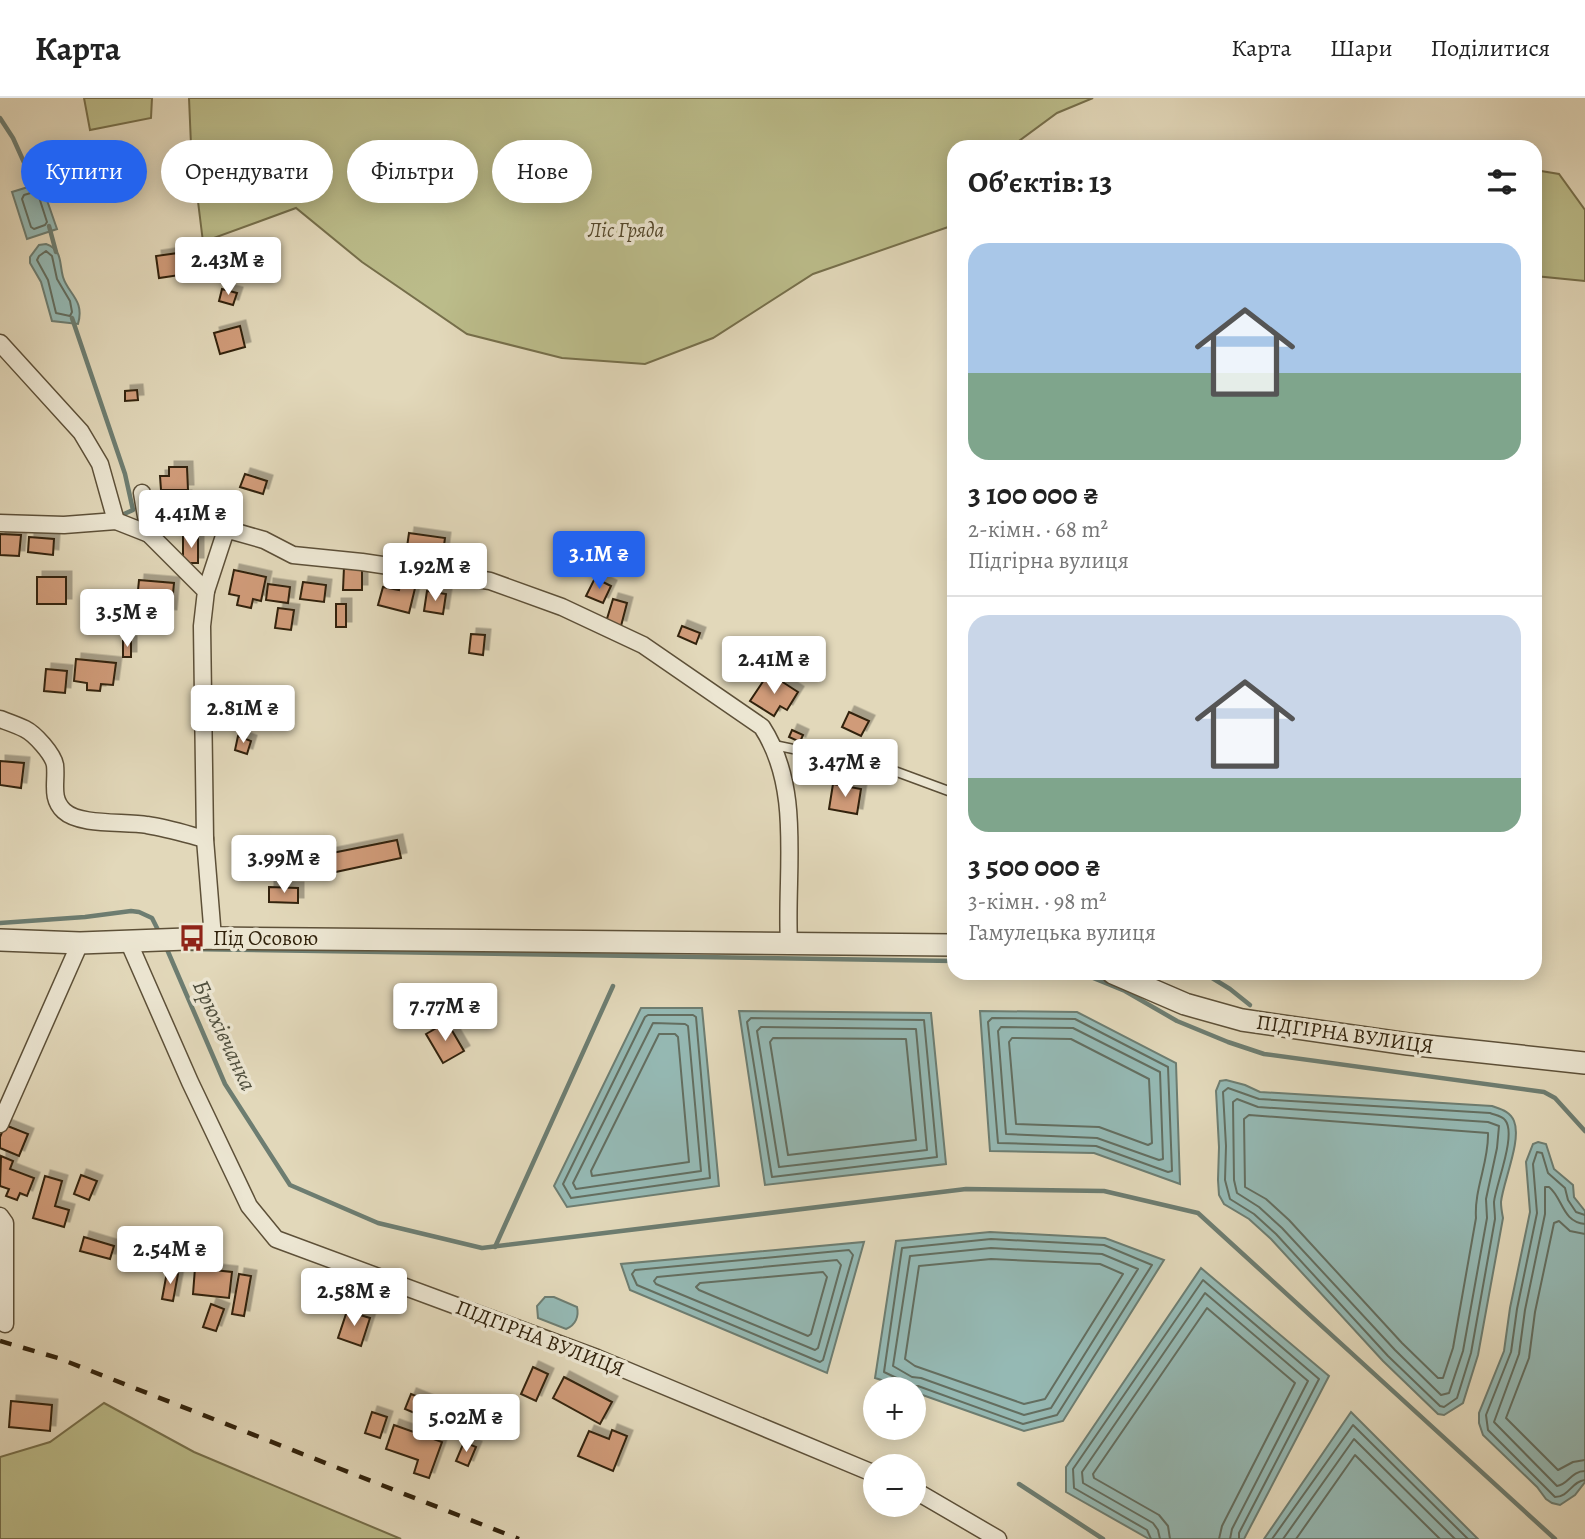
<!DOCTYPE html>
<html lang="uk">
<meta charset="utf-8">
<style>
body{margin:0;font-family:Alegreya,serif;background:#f6f6f6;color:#222;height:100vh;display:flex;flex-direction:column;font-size:26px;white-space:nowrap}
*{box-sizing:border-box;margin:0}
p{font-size:23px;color:#767676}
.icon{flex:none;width:38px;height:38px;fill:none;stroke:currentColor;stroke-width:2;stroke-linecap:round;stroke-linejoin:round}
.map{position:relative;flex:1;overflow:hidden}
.details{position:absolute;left:947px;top:42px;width:595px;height:840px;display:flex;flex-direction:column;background:#fff;border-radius:21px;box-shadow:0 4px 18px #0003}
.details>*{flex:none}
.guide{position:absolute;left:21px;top:42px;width:665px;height:63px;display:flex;gap:14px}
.tools{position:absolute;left:863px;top:1279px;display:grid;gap:14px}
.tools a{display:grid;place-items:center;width:63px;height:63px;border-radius:50%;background:#fff;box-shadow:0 4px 18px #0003;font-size:35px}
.price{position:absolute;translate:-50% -60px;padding:0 16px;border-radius:7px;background:#fff;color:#222;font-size:23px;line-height:46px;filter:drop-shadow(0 2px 4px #0008)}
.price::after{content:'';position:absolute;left:50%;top:42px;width:21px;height:16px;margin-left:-10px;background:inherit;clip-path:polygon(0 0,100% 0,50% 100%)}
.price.active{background:#2563eb;color:#fff}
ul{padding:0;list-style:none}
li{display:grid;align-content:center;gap:14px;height:371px;padding:0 21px}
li+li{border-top:2px solid #e0e0e0}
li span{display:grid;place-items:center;height:217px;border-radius:21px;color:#555}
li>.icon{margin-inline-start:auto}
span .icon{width:126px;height:126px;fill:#fffc;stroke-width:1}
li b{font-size:30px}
h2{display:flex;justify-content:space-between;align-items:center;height:84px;padding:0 21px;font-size:30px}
.tag{padding:0 24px;border-radius:32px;background:#fff;box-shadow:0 4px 18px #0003;font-size:24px;line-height:63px}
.tag.active{background:#2563eb;color:#fff}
header{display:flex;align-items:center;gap:42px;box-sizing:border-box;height:98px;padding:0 35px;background:#fff;border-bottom:2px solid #e0e0e0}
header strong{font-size:33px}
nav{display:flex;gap:38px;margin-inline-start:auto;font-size:24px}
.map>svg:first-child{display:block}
</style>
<header>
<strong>Карта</strong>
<nav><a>Карта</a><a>Шари</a><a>Поділитися</a></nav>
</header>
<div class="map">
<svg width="1585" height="1441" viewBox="0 0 1585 1441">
<defs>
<filter id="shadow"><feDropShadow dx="5.5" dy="-5.5" stdDeviation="0" flood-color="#0004"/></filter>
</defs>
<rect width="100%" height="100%" fill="#e2d8ba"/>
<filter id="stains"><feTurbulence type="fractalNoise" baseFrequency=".00286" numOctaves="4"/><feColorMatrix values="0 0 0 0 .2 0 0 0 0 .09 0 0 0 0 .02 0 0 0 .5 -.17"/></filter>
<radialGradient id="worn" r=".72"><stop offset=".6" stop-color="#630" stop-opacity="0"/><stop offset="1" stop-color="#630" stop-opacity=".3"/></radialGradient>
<g fill="#bbbc8a" stroke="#766f4b" stroke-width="2">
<path d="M84,0H152L151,20L90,32Z"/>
<path d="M189,0H1093L1057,15L1019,43L1016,49H954V127L813,176L713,240L645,266L562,260L467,236L362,164L296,110L203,144L191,47Z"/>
<path d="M1535,72L1559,76L1585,112V183L1535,178Z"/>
<path d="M104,1305L194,1354L401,1441H0V1359L50,1344Z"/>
</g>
<g fill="#95b9b4" stroke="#6d7d71" stroke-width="2">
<path d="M41,85L57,131L27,141L12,94Z"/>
<path d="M46,146C63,152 59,165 63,179C68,196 85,202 78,226L52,223L41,184L30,165V159L39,147Z"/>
<path d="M641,910H702L719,1088L567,1109L554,1088Z"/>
<path d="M739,913L931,915L946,1066L765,1087Z"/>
<path d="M980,913L1077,914L1176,965L1180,1086L1094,1055L990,1053Z"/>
<path d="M1226,982L1245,987L1260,994L1492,1008C1500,1011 1510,1013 1514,1023C1522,1042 1503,1084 1501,1104C1501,1109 1502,1115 1503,1120L1478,1257L1463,1305L1444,1317L1438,1316L1383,1263L1271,1141L1249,1121L1224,1106L1219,1097L1218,1082L1219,1049L1216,993L1220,983Z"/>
<path d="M1538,1044L1546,1046L1554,1071L1573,1087L1574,1099L1585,1113V1384L1575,1397L1560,1407L1552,1405L1546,1401L1537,1389L1483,1337L1479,1325V1315L1504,1253L1510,1210L1530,1114L1526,1064L1533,1046Z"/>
<path d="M990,1134L1105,1140L1164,1162L1063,1323L1024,1333L914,1294V1292L875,1280L896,1143Z"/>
<path d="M864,1144L827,1275L630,1192L621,1166Z"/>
<path d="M1201,1170L1329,1278L1244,1441H1149L1066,1394V1369Z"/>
<path d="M545,1199H554L577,1209C579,1218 576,1227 566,1231L538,1220L537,1208Z"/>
<path d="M1351,1314L1478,1441H1264Z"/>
</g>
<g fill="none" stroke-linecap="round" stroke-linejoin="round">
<g stroke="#636e60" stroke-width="2">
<path d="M34,94L38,96L47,124L45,127L34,131L31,129L22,101L24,97Z"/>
<path d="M46,153L52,158L57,181L70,203L72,214L70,218L56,215L48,182L37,162L39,158Z"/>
<path d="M648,917H693L696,919L710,1080L571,1100L563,1086L645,919Z"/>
<path d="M751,920L924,922L937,1059L772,1079L747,924Z"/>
<path d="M992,920L1075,921L1168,969L1172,1073L1168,1074L1096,1048L998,1045L988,924Z"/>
<path d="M653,925L685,926L688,928L701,1073L576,1091L573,1085Z"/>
<path d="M761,929L916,931L927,1052L779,1069L757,933Z"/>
<path d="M1001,929L1073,930L1160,974L1163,1061L1159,1062L1097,1040L1006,1036L998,933Z"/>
<path d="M659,936H675L678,939L689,1064L592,1078L591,1073Z"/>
<path d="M773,940L906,941L916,1042L788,1057L770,944Z"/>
<path d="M1012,940L1071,941L1149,981L1152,1045L1148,1047L1099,1029L1016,1026L1009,944Z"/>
<path d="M1228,990L1259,1001L1490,1015C1495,1017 1502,1018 1505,1022C1517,1036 1496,1086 1494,1104C1494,1109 1495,1115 1495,1121L1471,1255L1457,1300L1444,1309L1440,1308L1388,1258L1276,1136L1254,1116L1230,1101L1225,1082L1226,1048L1223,994Z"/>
<path d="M1237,1001L1258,1009L1488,1024L1499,1028L1497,1050L1486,1101L1487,1120L1463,1253L1449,1295L1441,1297L1395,1252L1282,1130L1259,1109L1237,1095L1234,1082L1233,1004Z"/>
<path d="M1249,1017L1488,1035C1489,1064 1474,1091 1476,1120L1453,1250L1443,1280H1438L1402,1245L1289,1122L1266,1101L1245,1089L1244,1021Z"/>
<path d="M1585,1117L1576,1114L1568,1102L1565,1090L1548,1075L1542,1055L1537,1054L1533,1066L1537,1115L1517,1211L1511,1254L1486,1317L1488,1332L1555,1399C1569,1399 1572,1383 1585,1382"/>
<path d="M1585,1126C1562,1124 1563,1100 1549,1089H1545V1116L1525,1212L1519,1256L1494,1324L1557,1388C1568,1387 1571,1373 1585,1373"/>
<path d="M1585,1136L1570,1133L1559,1123L1554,1125L1535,1214L1529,1260L1506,1320L1558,1372L1573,1364L1585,1362"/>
<path d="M991,1141L1104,1147L1152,1167L1057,1317L1023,1326L918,1288L908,1289L903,1283L884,1274L902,1150Z"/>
<path d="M991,1150L1102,1156L1138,1171L1051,1310L1024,1317L921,1280L912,1279L893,1268L910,1158Z"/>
<path d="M849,1152L853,1157L823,1262L820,1264L637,1187L632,1176L635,1172Z"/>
<path d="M991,1161L1100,1166L1123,1176L1045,1301L1024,1306L915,1268L905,1261L919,1168Z"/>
<path d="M837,1162L841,1167L818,1250L815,1252L656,1186L654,1183L657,1179Z"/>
<path d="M823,1174L827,1179L811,1236L808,1238L699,1192L696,1189L700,1185Z"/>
<path d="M1151,1441L1147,1432L1074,1390L1073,1371L1203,1182L1319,1281L1239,1435V1441"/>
<path d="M1160,1441L1158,1432L1153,1425L1083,1385L1082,1374L1205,1195L1308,1283L1232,1431L1230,1441"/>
<path d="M1170,1441L1168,1428L1159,1417L1094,1380L1093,1376L1207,1210L1295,1285L1222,1428L1219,1441"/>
<path d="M1272,1441L1353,1327L1468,1441"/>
<path d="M1283,1441L1354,1341L1455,1441"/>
<path d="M1296,1441L1355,1357L1440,1441"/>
</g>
<g stroke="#6d7d71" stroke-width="4.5">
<path d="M0,20L13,40L36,91"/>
<path d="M49,128L56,154"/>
<path d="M72,220L125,376L133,412L124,416"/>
<path d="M0,825L85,819L131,813L139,814L152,820L159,834"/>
<path d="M166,849L225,986L290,1087L378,1125L482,1150L966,1091L1104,1093L1198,1115L1555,1441"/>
<path d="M189,851L954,863"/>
<path d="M1081,875L1125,893L1177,923L1228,944L1264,956L1544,994L1555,1000L1585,1033"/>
<path d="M1204,875L1230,891L1250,907"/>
<path d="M495,1149L613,888"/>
<path d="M1019,1386L1103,1441"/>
</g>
</g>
<g fill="#d09b79" stroke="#31220c" stroke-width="2" filter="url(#shadow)">
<path d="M110,78L130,80L129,100L109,98Z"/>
<path d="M178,155L180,177L159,180L156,158Z"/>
<path d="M222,191L237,195L233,207L219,203Z"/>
<path d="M240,228L245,249L220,256L214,235Z"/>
<path d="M137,292L138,302L125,303V293Z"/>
<path d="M169,369H187L188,392H161L160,378H169Z"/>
<path d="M245,376L267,383L263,396L240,389Z"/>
<path d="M177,398H186V418H176Z"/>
<path d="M213,418L215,434L190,436L188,421Z"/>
<path d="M409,435L445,440L443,455L407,449Z"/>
<path d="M0,436L21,437L19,458L0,457Z"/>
<rect x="183" y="438" width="15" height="27"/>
<path d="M29,439L54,441L53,457L28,454Z"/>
<path d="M344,469H362V492H343Z"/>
<path d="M234,472L266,479L261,503L253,501L251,510L237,507L239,498L229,496Z"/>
<rect x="37" y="479" width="29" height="27"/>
<path d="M402,479L417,482L409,515L378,507L383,489L399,492Z"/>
<path d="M595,480L611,488L603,505L586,498Z"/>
<path d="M139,482L174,485L171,517L136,513Z"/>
<path d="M303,484L326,487L324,504L300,501Z"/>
<path d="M268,486L290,489L288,505L266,502Z"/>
<path d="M427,493L446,496L443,516L424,513Z"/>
<path d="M613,501L627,505L621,528L606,524Z"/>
<rect x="336" y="506" width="10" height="23"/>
<path d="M278,510L294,512L291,532L275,530Z"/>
<path d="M89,520L101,521V532L88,531Z"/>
<path d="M682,528L700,535L696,546L678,538Z"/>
<path d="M471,536L485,537L483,557L469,555Z"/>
<path d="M123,543L131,544V559H123Z"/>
<path d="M76,561L116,565L113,587L101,586L100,593L87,592V585L74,583Z"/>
<path d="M46,571L67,573L65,595L44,593Z"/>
<path d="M766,579L778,587L781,583L798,594L787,612L780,608L774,618L750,603Z"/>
<path d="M849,614L869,623L861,638L842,629Z"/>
<path d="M792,632L803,637L800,644L789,639Z"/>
<path d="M238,638L251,643L247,656L235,652Z"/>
<path d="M0,663L24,665L21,690L0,687Z"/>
<path d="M833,686L861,691L857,716L829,711Z"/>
<path d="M397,742L401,760L331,775L327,756Z"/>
<path d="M269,789L298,790V805L269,804Z"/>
<path d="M447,924L464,953L443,965L426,936Z"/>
<path d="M5,1027L28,1036L19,1058L0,1050V1039Z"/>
<path d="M1,1058L13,1063L10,1071L34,1080L27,1098L20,1095L17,1102L6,1098L9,1091L0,1088Z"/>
<path d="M81,1077L97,1083L89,1102L74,1096Z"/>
<path d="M45,1078L62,1083L55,1108L69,1112L64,1129L33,1120Z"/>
<path d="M84,1139L114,1148L110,1161L80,1153Z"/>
<path d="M195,1170L232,1174L229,1200L193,1196Z"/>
<path d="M167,1174L178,1176L173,1203L162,1201Z"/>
<path d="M239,1176L251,1178L244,1218L232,1216Z"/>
<path d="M211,1206L224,1211L216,1233L203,1229Z"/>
<path d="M347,1213L370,1220L361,1248L338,1240Z"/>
<path d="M533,1269L548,1276L536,1303L521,1296Z"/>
<path d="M564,1279L612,1304L600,1326L553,1300Z"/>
<path d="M411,1296L431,1304L424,1319L405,1311Z"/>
<path d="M11,1303L52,1307L50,1333L9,1329Z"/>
<path d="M372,1314L387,1319L380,1340L365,1335Z"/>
<path d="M394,1327L442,1344L429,1380L414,1375L418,1362L386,1351Z"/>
<path d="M612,1332L627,1338L613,1373L578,1358L589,1333L609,1341Z"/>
<path d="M464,1344L476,1349L468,1368L456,1363Z"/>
</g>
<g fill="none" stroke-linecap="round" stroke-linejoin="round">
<defs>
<path id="service" d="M774,647L889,671L954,695"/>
<g id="minor">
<path d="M0,245L81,334L100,366L116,423"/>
<path d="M142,395L149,436L206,493L202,528L205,741L213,840"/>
<path d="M0,425L64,427L116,423L149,436"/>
<path d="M206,493L224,438L229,432L264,442L293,457L362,464L490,483L562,509L643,547L762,629C803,692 785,774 789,845"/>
<path d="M0,621C8,624 17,627 25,631C35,636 53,656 55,667C57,684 50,700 64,713C80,728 125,723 147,727C167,730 186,736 205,741"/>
<path d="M129,845L190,984L249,1108L276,1141L597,1260L875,1376"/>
<path d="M0,1026L80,845"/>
<path d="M0,1118L5,1125V1226"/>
<path d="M914,1392L998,1441"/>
</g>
<g id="tertiary">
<path d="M0,842L80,845L213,840L954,847"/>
<path d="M1113,875L1185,906L1242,922L1408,946L1585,965"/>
</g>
</defs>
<use href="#service" stroke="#5d5038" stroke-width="11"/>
<use href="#minor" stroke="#5d5038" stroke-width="19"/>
<use href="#tertiary" stroke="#5d5038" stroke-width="24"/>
<use href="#service" stroke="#ece6d2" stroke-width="8"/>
<use href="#minor" stroke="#ece6d2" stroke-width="16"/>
<use href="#tertiary" stroke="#ece6d2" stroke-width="21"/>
<path stroke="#31220c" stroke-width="4.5" stroke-dasharray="12 12" stroke-linecap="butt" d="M0,1243L58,1260L519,1441"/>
</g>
<defs>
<symbol id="bus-bare" viewBox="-9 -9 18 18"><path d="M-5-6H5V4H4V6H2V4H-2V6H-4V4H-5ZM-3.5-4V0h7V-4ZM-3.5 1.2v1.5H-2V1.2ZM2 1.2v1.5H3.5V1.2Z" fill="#8f2418" stroke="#ece6d2" stroke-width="2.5" paint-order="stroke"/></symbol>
</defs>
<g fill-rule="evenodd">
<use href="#bus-bare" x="173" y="821" width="38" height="38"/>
</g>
<g text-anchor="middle" stroke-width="7" stroke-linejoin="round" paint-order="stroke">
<g font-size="21" font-style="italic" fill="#54482c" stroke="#ece6d2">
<text x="626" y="139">Ліс Гряда</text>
</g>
<g font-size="21" fill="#31220c" stroke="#ece6d2" text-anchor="start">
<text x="213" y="847">Під Осовою</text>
</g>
<g font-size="21" fill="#31220c" stroke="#ece6d2">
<text transform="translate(1345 936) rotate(8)" y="7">ПІДГІРНА ВУЛИЦЯ</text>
<text transform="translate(540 1240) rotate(21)" y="7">ПІДГІРНА ВУЛИЦЯ</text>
</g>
<g font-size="23" font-style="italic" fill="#4f4f3e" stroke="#ece6d2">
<text transform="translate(225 937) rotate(65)" y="8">Брюхівчанка</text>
</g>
</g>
<rect width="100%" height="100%" filter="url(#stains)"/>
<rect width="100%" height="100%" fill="url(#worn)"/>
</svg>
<div class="tools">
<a>+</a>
<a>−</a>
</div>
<b class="price" style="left:228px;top:199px">2.43M ₴</b>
<b class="price" style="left:191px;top:452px">4.41M ₴</b>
<b class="price active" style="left:599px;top:493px">3.1M ₴</b>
<b class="price" style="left:435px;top:505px">1.92M ₴</b>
<b class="price" style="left:127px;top:551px">3.5M ₴</b>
<b class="price" style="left:774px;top:598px">2.41M ₴</b>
<b class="price" style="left:243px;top:647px">2.81M ₴</b>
<b class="price" style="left:845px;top:701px">3.47M ₴</b>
<b class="price" style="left:284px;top:797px">3.99M ₴</b>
<b class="price" style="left:445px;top:945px">7.77M ₴</b>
<b class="price" style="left:170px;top:1188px">2.54M ₴</b>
<b class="price" style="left:354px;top:1230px">2.58M ₴</b>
<b class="price" style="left:466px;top:1356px">5.02M ₴</b>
<div class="guide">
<a class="tag active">Купити</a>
<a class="tag">Орендувати</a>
<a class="tag">Фільтри</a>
<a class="tag">Нове</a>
</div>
<section class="details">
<h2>Об’єктів: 13<svg class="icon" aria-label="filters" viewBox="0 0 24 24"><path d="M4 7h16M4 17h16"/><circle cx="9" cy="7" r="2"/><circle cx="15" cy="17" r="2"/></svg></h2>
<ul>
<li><span style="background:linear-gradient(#a9c7e8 60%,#7fa58c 0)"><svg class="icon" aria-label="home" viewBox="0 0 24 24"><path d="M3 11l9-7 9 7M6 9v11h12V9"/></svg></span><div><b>3 100 000 ₴</b><p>2-кімн. · 68 m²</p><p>Підгірна вулиця</p></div></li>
<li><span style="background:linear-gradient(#c9d6e8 75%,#7fa58c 0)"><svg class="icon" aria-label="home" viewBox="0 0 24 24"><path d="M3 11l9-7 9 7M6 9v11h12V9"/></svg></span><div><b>3 500 000 ₴</b><p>3-кімн. · 98 m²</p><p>Гамулецька вулиця</p></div></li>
</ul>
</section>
</div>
